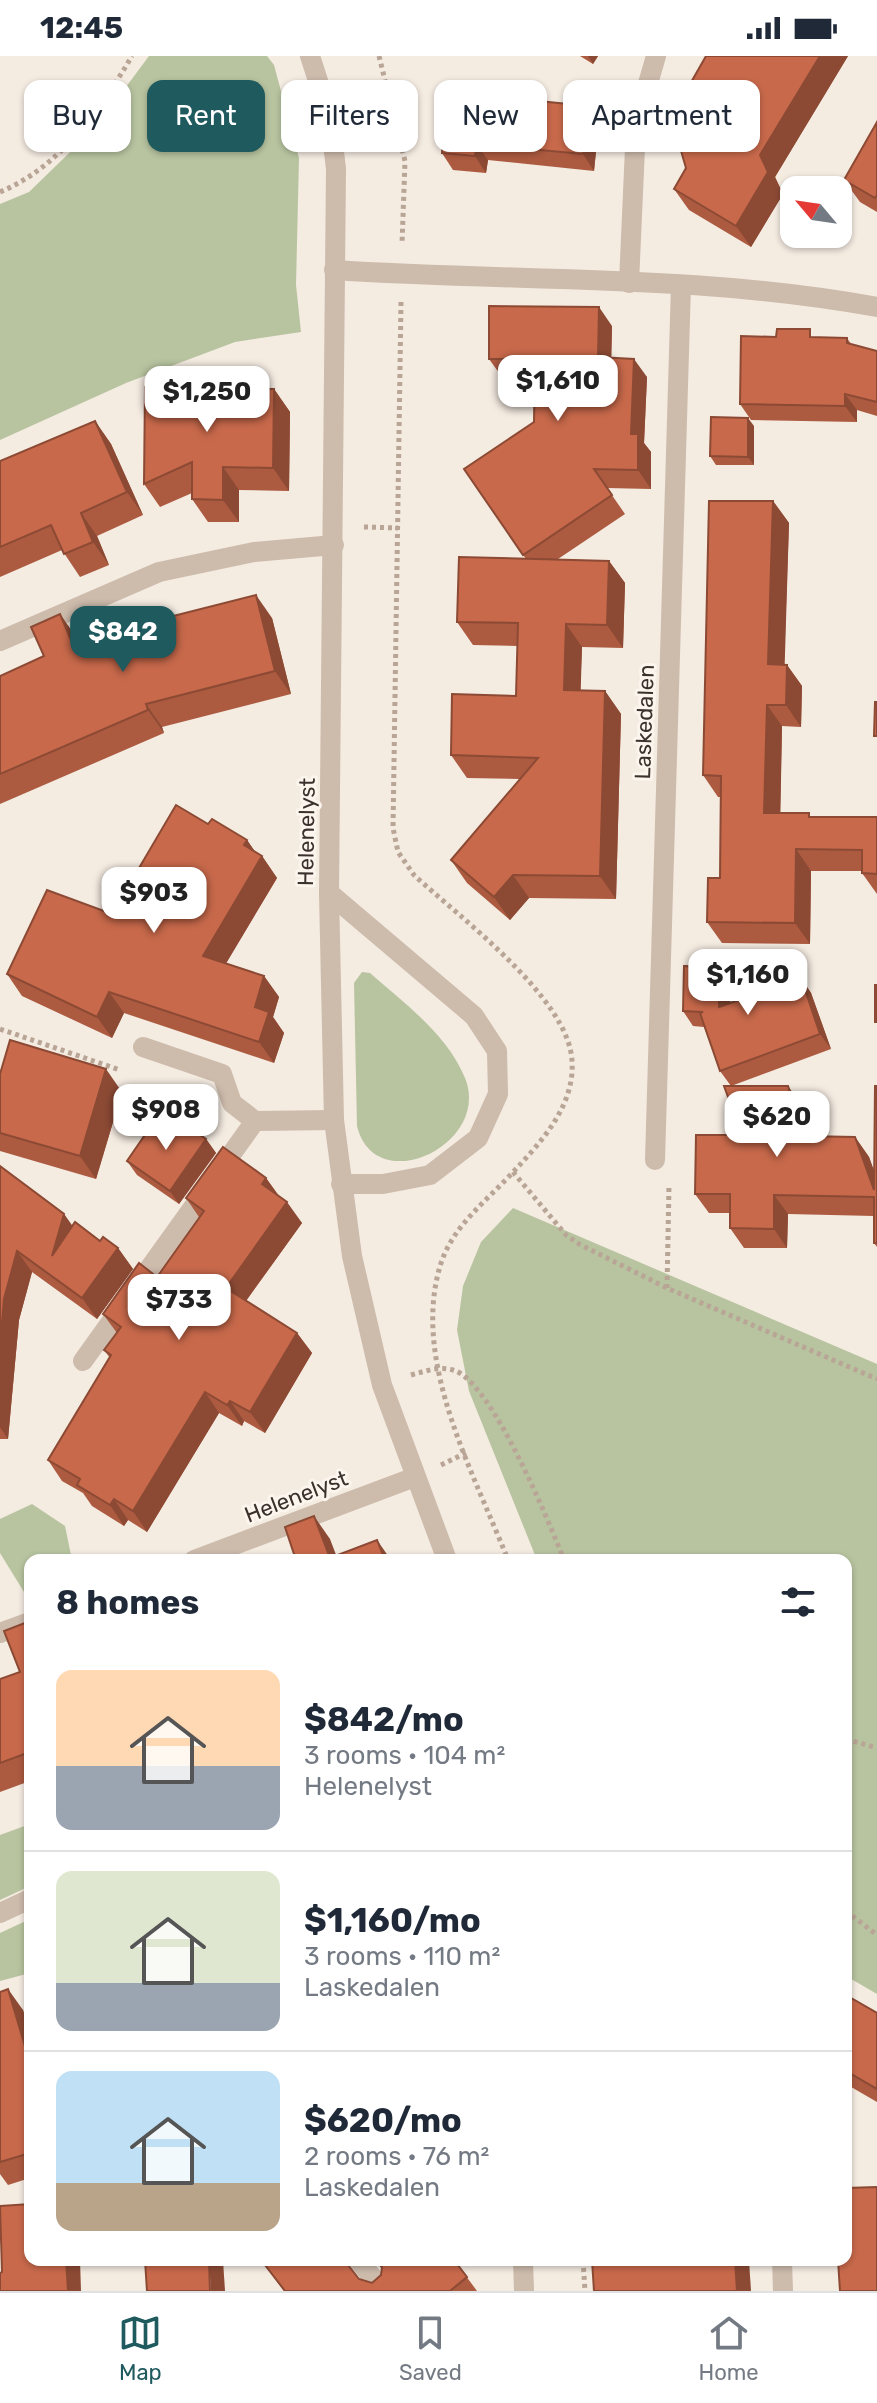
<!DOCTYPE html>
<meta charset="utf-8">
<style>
body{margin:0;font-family:Rubik,sans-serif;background:#f6f6f7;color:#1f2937;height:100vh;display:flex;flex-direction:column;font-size:30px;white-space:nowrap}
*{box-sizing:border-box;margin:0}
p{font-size:26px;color:#747a83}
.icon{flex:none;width:44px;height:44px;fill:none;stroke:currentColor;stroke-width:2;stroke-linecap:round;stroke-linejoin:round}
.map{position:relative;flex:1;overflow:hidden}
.details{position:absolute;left:24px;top:1498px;width:828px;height:712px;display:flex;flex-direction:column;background:#fff;border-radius:16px;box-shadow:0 2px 6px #0004}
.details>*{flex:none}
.banner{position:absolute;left:24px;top:24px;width:830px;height:72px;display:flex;gap:16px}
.needle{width:52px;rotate:299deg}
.tools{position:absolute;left:780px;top:120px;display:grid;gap:16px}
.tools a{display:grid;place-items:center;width:72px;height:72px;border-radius:16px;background:#fff;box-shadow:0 2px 6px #0004;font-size:40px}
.price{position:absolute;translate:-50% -68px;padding:0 18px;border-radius:16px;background:#fff;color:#222;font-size:26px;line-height:52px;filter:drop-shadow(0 2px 4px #0008)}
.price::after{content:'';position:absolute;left:50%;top:48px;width:24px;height:18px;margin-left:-12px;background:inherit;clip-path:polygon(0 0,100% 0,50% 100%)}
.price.active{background:#1f5a5e;color:#fff}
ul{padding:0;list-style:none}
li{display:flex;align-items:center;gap:24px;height:200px;padding:0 32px}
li+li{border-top:2px solid #e0e1e3}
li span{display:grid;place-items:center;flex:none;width:224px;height:160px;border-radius:16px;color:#555}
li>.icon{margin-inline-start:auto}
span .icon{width:96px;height:96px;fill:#fffc;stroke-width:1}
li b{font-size:34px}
h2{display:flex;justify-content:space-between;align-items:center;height:96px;padding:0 32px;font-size:34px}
.pill{padding:0 28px;border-radius:16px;background:#fff;box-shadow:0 2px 6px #0004;font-size:28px;line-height:72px}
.pill.active{background:#1f5a5e;color:#fff}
.status{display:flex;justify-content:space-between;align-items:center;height:56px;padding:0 40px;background:#fff;direction:ltr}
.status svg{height:22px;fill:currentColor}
.menu{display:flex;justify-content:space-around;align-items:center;height:112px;border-top:2px solid #e0e1e3;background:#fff;font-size:22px;color:#747a83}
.menu a{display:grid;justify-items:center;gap:4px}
.menu .active{color:#1f5a5e}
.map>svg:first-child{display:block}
</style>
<div class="status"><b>12:45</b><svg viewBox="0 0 49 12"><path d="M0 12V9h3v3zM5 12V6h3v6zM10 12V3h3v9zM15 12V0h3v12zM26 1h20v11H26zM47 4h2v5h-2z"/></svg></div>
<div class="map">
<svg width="877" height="2235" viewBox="0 0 877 2235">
<rect width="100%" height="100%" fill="#f4ebe1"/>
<g fill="#b8c4a0">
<path d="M149,0H267L274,9L299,102L296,229L301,276L235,286L126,327L0,384V148L29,136L97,70Z"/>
<path d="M362,916L370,917C405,948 447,978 465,1022C492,1088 375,1144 357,1070L354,927Z"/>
<path d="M513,1152L877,1308V1938L846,1920V1504H537L469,1335L457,1274L463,1230L481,1186Z"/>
<path d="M32,1448L65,1470L72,1504H30V1534L24,1536L0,1497V1463Z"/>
<path d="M30,1768V1830L0,1844V1779Z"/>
<path d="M30,1863V1917L0,1925V1877Z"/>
</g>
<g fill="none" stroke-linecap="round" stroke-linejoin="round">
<g stroke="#b9a596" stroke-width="5" stroke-dasharray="4 4" stroke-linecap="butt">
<path d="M379,0L405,105L402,188"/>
<path d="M0,136C60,111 100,54 132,0"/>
<path d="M401,246L393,772L398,796L414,819C459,861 569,942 572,1005C575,1049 542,1085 515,1114C486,1146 450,1171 439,1214C413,1309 474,1417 508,1504"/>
<path d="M364,471L398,472"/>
<path d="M0,973L120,1014"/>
<path d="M513,1116L566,1179L579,1188L667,1232L877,1323"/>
<path d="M667,1232L669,1129"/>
<path d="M411,1319C426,1315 438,1310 453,1314C491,1324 549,1466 564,1504"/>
<path d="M441,1409L466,1397"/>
<path d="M846,1683L877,1692"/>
<path d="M846,1855L877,1879"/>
<path d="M583,2204L585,2235"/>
</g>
<g stroke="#cdbbac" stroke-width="20">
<path d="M310,0L330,62L336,113L329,837L334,1064L352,1200L382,1329L447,1504"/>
<path d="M334,214C515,226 699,218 877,251"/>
<path d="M629,227L636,69L656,0"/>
<path d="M0,585L159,516L254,496L334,489"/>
<path d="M329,837L474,960L497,995L498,1038L478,1082L430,1119L383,1128H341"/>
<path d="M143,991L222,1018L232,1047L255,1065L334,1064"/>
<path d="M655,1104L681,229"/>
<path d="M83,1305L255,1065"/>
<path d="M194,1504L415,1421"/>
<path d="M0,1577L30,1566"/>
<path d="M0,1857L30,1843"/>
<path d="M358,2204L384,2235"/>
<path d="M523,2204L524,2235"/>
<path d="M782,2204L783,2235"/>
</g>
</g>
<g fill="#ac5a40">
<path d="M580,0H598L593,8Z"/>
<path d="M706,0H848L775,121L783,138L751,191L689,154L674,133L686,112L699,56L685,37Z"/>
<path d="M447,36L599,66L594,115L488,104L486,117L453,114L442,97Z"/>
<path d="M877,66V156L860,146L844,124Z"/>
<path d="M612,270L611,302L647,321L644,387L651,396V433L607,432L625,458L558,503L609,505L625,527L623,592L582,591L580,635H605L621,658L616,843L529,842L510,864L467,827L451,804L520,723L467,722L451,699L516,640L518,590L473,589L457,566L526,503L464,413L534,366V322L502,321L489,303Z"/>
<path d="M816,282H847L851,288L877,295V360L857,354V366L751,364L740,348Z"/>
<path d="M274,333L290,356L289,435L239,434V466H208L192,443V437L160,451L144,428Z"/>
<path d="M95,365L111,388L143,459L97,480L109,509L80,521L62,494L0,521V405Z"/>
<path d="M754,370V409H716L710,400Z"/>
<path d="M773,445L789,467L784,608L787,609L802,630L801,671L782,670L780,757L811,761H877V838L862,817V815H811L810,888L722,887L707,866L720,822L721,741H718L703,719Z"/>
<path d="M60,558L79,586L115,574L272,562L291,638L162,671L164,677L0,748V620L44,600Z"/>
<path d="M208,768L247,784L256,797L262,800L277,822L226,907L264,920L279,941L273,961L284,977L274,1007L124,957L112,982L22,940L7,918L112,858Z"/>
<path d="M720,911L731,926L730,947L801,922L811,937L831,993L731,1030L720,1015L704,971L693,970L683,955Z"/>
<path d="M0,1018L122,1036L96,1123L0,1095Z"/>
<path d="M877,1030V1191L874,1187V1160L788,1158L787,1192H744L730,1172V1157H709L695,1138L742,1079L802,1050L812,1081H855L869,1101L874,1115Z"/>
<path d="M184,1078L206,1083L216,1097L179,1148L137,1119L127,1105Z"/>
<path d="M0,1110L64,1158L72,1170L100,1185L118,1192L133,1213L97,1263L32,1216L19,1264L8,1383H0Z"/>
<path d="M266,1122L279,1140L302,1167L246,1245L297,1277L312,1297L265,1377L244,1365L242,1370L219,1357L147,1476L128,1464L124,1470L92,1450L83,1437L62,1425L48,1404L110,1302L104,1294L117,1277L103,1258L157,1221L199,1161L186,1142Z"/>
<path d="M30,1565V1725L0,1736V1623L20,1616Z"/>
<path d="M0,1936L23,1954L30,1978V2122L8,2129L0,2118Z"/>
<path d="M846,1939L877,1957V2046L846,2028Z"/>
<path d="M375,2204H454L477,2235H284L262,2205L359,2223L372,2227L381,2219L382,2213Z"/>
</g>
<g fill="#8c4a34">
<path d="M588,0H598L593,8Z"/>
<path d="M820,0H848L775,121L783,138L751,191L736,170L760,99Z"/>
<path d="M588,50L599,66L594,115L583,98Z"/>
<path d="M476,88L488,104L486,117L475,100Z"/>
<path d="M599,251L612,270L611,320L598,301Z"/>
<path d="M634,303L647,321L644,387L651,396V433L638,414L631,378Z"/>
<path d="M274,333L290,356L289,435L273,412Z"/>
<path d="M845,338L857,354V366L845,350Z"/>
<path d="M748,362L754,370V409L748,401Z"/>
<path d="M95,365L111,388L143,459L127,436Z"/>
<path d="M223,411L239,434V466L223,444Z"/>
<path d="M773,445L789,467L784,630L768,608Z"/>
<path d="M81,457L97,480L109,509L93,486Z"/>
<path d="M609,505L625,527L623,592L607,569Z"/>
<path d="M256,539L272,562L291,638L275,615Z"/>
<path d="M60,558L76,581L90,612L73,589Z"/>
<path d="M566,568L582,591L580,657L564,634Z"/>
<path d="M787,609L802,630L801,671L786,649Z"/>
<path d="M605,635L621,658L616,843L600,820Z"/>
<path d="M146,648L162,671L164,677L148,654Z"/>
<path d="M767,649L782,670L780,778L764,757Z"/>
<path d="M247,784L260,803L262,800L277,822L218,921L203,900Z"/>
<path d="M796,793L811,815L810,888L795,867Z"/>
<path d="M513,819L529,842L510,864L494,841Z"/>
<path d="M720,911L731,926L730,966L719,951Z"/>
<path d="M264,920L279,941L273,961L284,977L274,1007L259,986L255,951Z"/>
<path d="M801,922L811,937L831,993L820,978Z"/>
<path d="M109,936L124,957L112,982L97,961Z"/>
<path d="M106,1013L122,1036L96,1123L80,1100Z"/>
<path d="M788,1030L802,1050L818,1100L804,1080Z"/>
<path d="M855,1081L869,1101L877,1123L874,1134Z"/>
<path d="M206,1083L216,1097L179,1148L170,1135Z"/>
<path d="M266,1122L281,1143L262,1128Z"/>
<path d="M774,1139L788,1158L787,1192L774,1173Z"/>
<path d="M287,1146L302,1167L240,1253L226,1232Z"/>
<path d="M64,1158L79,1179L52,1200Z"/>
<path d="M118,1192L133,1213L97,1263L82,1242Z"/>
<path d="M17,1195L32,1216L19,1264L8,1383L0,1371V1290L4,1243Z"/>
<path d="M297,1277L312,1297L265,1377L250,1356Z"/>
<path d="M205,1336L219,1357L147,1476L133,1455Z"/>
<path d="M230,1345L244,1365L242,1370L227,1349Z"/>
<path d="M114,1443L128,1464L124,1470L110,1449Z"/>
<path d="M314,1460L330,1483L338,1504H331Z"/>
<path d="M377,1484L391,1504H385Z"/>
<path d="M8,1933L23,1954L30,1978V2007Z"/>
<path d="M66,2204H80L81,2235H68Z"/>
<path d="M209,2204H223L225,2235H211Z"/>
<path d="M735,2204H749L751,2235H737Z"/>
</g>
<g fill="#c8694b" stroke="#8c4a34" stroke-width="2">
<path d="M706,0H820L760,99L768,116L736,170L674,133L686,112L679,88L698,56H702L699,55L703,48L685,37Z"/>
<path d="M447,36L588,50L583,98L476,88L475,100L442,97Z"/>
<path d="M877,66V139L875,142L844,124Z"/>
<path d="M489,250L599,251L598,301L634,303L631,378H638V414L594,413L612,439L523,499L464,413L534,366L535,303H489Z"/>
<path d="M777,273H810V281L847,282V287L877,295V346L845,338V350L740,348L741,280L776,281Z"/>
<path d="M145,331L274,333L273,412L223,411V444L192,443V406L144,428Z"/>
<path d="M711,361L748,362V401L710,400Z"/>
<path d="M95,365L127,436L81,457L93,486L64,498L51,469L0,491V405Z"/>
<path d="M709,445H773L768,608L787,609L786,649H767L764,757H809V761H877V818L862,817V794L796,793L795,867L707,866L708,822H720L721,720L703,719Z"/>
<path d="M459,501L609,505L607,569L566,568L564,634L605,635L600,820L513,819L494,841L451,804L538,702L451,699L452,638L516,640L518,567L457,566Z"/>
<path d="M256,539L275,615L146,648L148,654L0,718V620L44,600L31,571L60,558L73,589L112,571L114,575Z"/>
<path d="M875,646H877V680H874Z"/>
<path d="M176,749L208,768L212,763L247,784L244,789L262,800L203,900L264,920L255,951L269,956L259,986L109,936L97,961L7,918L47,834L112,858Z"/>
<path d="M684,910L720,911L719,951L801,922L820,978L720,1015L700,957L703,956L683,955Z"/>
<rect x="875" y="929" width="2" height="37"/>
<path d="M10,984L106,1013L80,1100L0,1077V1018Z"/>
<path d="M724,1030H788L804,1080L855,1081L874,1134L875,1030H877V1187H874V1141L774,1139V1173L730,1172V1138H695L696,1079H742Z"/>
<path d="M158,1060L184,1078L189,1071L206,1083L170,1135L127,1105Z"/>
<path d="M223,1091L266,1122L262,1128L287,1146L226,1232L297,1277L250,1356L230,1345L227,1349L205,1336L133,1455L114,1443L110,1449L77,1429L80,1423L48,1404L111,1299L104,1294L121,1271L103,1258L139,1207L157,1221L204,1155L186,1142Z"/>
<path d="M0,1110L64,1158L52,1200L75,1166L100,1185L103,1181L118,1192L82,1242L17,1195L4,1243L0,1290Z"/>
<path d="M314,1460L330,1502L377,1484L385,1504H296L285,1471Z"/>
<path d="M30,1565V1696L0,1707V1623L20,1616L4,1575Z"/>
<path d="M8,1933L30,2007V2097L0,2106V1936Z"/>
<path d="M846,1939L877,1957V2033L846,2015Z"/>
<path d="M877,2131V2235H840L838,2204H846V2132Z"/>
<path d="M30,2148V2204H66L68,2235H0V2217L2,2216L0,2150Z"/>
<path d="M145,2204H209L210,2235H147Z"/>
<path d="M263,2204H344L359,2223L372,2227L381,2219L382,2211L376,2204H454L467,2221L450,2235H285L262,2205Z"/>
<path d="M592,2204H735L737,2235H594Z"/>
</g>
<g text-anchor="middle" stroke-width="6" stroke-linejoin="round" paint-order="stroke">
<g font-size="22" fill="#3b302b" stroke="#fbf5ee">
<text transform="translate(644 666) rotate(-88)" y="8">Laskedalen</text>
<text transform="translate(306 776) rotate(-89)" y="8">Helenelyst</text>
<text transform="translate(296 1440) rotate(-21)" y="8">Helenelyst</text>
</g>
</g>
</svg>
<div class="tools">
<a><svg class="needle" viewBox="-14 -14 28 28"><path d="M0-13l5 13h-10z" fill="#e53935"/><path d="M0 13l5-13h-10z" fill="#747a83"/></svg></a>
</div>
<b class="price" style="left:558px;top:367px">$1,610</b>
<b class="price" style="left:207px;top:378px">$1,250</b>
<b class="price active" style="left:123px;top:618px">$842</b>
<b class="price" style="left:154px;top:879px">$903</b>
<b class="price" style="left:748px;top:961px">$1,160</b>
<b class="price" style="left:166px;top:1096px">$908</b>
<b class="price" style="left:777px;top:1103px">$620</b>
<b class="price" style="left:179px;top:1286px">$733</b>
<div class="banner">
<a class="pill">Buy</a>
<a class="pill active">Rent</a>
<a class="pill">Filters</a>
<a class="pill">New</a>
<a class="pill">Apartment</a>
</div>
<section class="details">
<h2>8 homes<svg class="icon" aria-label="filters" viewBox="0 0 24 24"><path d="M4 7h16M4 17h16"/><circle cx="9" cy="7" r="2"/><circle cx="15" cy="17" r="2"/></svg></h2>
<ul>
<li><span style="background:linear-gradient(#ffd9b3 60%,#9aa5b1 0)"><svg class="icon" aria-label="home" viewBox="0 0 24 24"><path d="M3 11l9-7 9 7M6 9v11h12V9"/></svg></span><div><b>$842/mo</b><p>3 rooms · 104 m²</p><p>Helenelyst</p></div></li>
<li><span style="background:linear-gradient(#dfe7d0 70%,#9aa5b1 0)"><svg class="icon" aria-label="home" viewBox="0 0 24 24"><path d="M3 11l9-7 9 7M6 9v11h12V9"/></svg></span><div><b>$1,160/mo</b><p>3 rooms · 110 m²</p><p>Laskedalen</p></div></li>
<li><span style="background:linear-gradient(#bfe0f5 70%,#b9a48a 0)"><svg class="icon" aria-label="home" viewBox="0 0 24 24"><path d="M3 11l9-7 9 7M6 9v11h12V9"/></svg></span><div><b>$620/mo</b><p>2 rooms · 76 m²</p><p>Laskedalen</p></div></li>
</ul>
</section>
</div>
<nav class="menu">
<a class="active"><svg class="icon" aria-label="map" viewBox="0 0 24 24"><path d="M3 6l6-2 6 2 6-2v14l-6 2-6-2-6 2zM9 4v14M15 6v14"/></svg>Map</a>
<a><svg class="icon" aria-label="saved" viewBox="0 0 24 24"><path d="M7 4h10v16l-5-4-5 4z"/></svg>Saved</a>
<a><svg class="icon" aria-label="home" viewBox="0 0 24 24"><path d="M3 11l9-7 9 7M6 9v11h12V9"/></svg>Home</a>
</nav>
